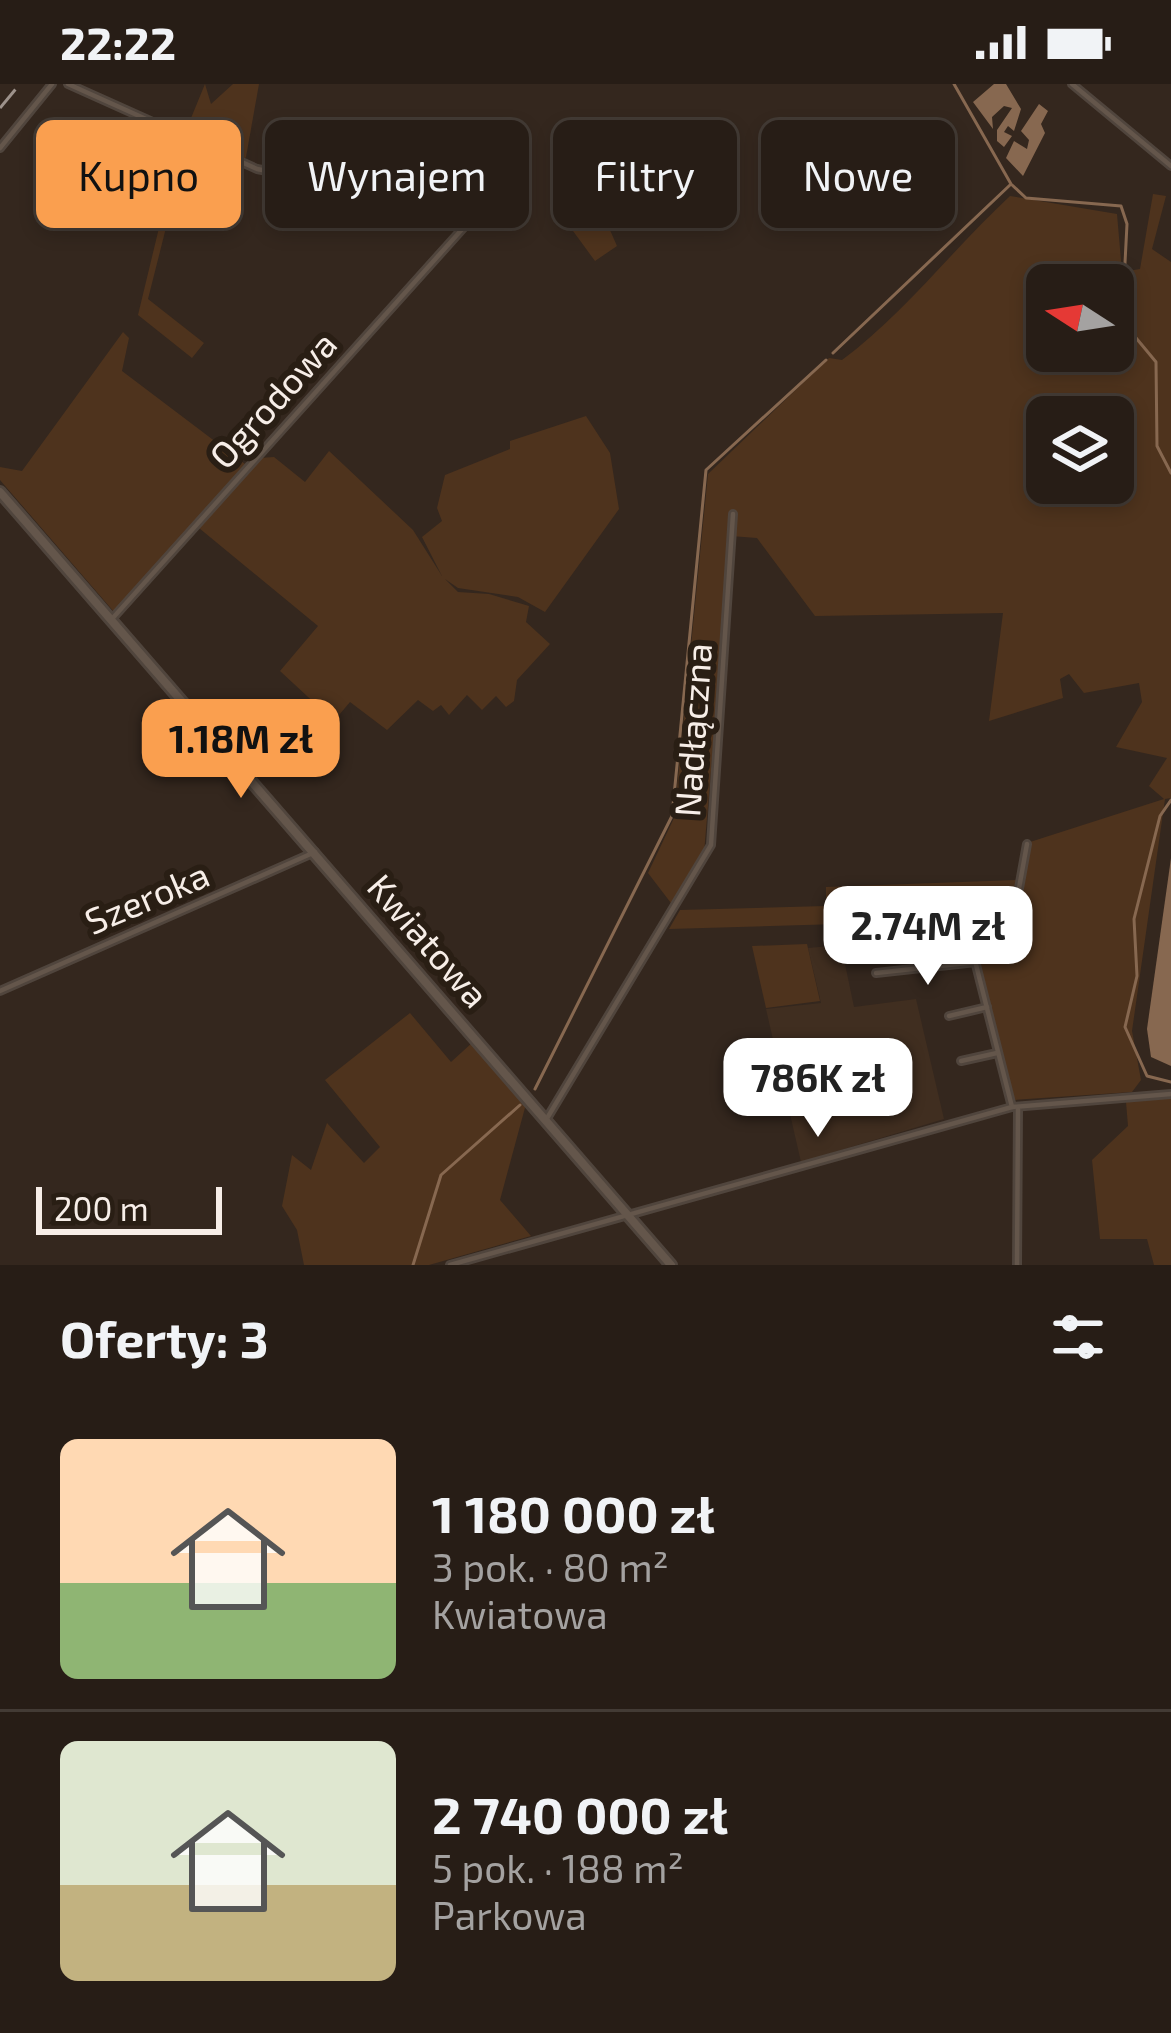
<!DOCTYPE html>
<html lang="pl">
<meta charset="utf-8">
<style>
body{margin:0;font-family:"Exo 2",sans-serif;background:#332a23;color:#f1f3f6;height:100vh;display:flex;flex-direction:column;font-size:45px;white-space:nowrap}
*{box-sizing:border-box;margin:0}
p{font-size:39px;color:#a4a2a1}
.icon{flex:none;width:66px;height:66px;fill:none;stroke:currentColor;stroke-width:2;stroke-linecap:round;stroke-linejoin:round}
.map{position:relative;height:1181px;overflow:hidden}
.panel{display:flex;flex-direction:column;background:#271d16;flex:1}
.panel>*{flex:none}
.top-card{position:absolute;left:36px;top:36px;width:1101px;height:108px;display:flex;gap:24px}
.needle{width:78px;rotate:282deg}
.tools{position:absolute;left:1026px;top:180px;display:grid;gap:24px}
.tools a{display:grid;place-items:center;width:108px;height:108px;border-radius:18px;background:#271d16;box-shadow:0 6px 18px #0003,0 0 0 3px #433b35;font-size:60px}
.scale{position:absolute;left:36px;bottom:30px;width:186px;box-sizing:border-box;padding-left:12px;border:6px solid #f7eee8;border-top:0;font-size:33px;line-height:42px;white-space:nowrap;color:#f7eee8;-webkit-text-stroke:9px #291e14;paint-order:stroke}
.price{position:absolute;translate:-50% -102px;padding:0 27px;border-radius:24px;background:#fff;color:#222;font-size:39px;line-height:78px;filter:drop-shadow(0 3px 6px #0008)}
.price::after{content:'';position:absolute;left:50%;top:72px;width:36px;height:27px;margin-left:-18px;background:inherit;clip-path:polygon(0 0,100% 0,50% 100%)}
.price.on{background:#fa9f4f;color:#111}
ul{padding:0;list-style:none}
li{display:flex;align-items:center;gap:36px;height:300px;padding:0 60px}
li+li{border-top:3px solid #433b35}
li span{display:grid;place-items:center;flex:none;width:336px;height:240px;border-radius:18px;color:#555}
li>.icon{margin-inline-start:auto}
span .icon{width:144px;height:144px;fill:#fffc;stroke-width:1}
li b{font-size:51px}
h2{display:flex;justify-content:space-between;align-items:center;height:144px;padding:0 60px;font-size:51px}
.chip{padding:0 42px;border-radius:18px;background:#271d16;box-shadow:0 6px 18px #0003,0 0 0 3px #433b35;font-size:42px;line-height:108px}
.chip.on{background:#fa9f4f;color:#111}
.status{display:flex;justify-content:space-between;align-items:center;height:84px;padding:0 60px;background:#271d16;direction:ltr}
.status svg{height:33px;fill:currentColor}
.map>svg:first-child{display:block}
</style>
<div class="status"><b>22:22</b><svg viewBox="0 0 49 12"><path d="M0 12V9h3v3zM5 12V6h3v6zM10 12V3h3v9zM15 12V0h3v12zM26 1h20v11H26zM47 4h2v5h-2z"/></svg></div>
<div class="map">
<svg width="1171" height="1181" viewBox="0 0 1171 1181">
<rect width="100%" height="100%" fill="#34271e"/>
<path fill="#402e20" d="M841,861L854,923L916,915L944,1035L801,1078L766,925L821,919L808,864Z"/>
<g fill="#4e331d" fill-rule="evenodd">
<path d="M205,0L211,20L233,0H259L246,73L235,89L206,76L172,120L148,215L204,259L192,274L138,231L171,94V87L154,78L172,35L189,39Z"/>
<path d="M565,40L588,43L607,57L600,93L615,96L606,137L617,162L595,177L565,136L551,127Z"/>
<path d="M1153,110L1166,112L1152,165L1171,178V714L1165,715L1132,947L1141,996L1132,1008L1014,1016L975,862L1014,856L1030,758L1164,715L1149,702L1167,674L1116,663L1142,618L1139,599L1084,609L1069,590L1060,595L1063,614L989,637L1003,529L815,532L757,454L731,452L704,769L674,823L648,789L674,734L708,390L829,274L842,276C902,232 953,165 1010,112L1117,130L1122,188L1140,185ZM1047,201H1113V267H1047ZM1047,333H1113V399H1047Z"/>
<path d="M123,248L129,254L122,287L245,380L115,529L0,396V383L22,387Z"/>
<path d="M586,332L610,369L619,425L545,528L518,513L458,504L445,495L458,508L489,510L529,522L526,538L550,560L517,596L514,617L506,623L496,612L482,626L467,611L449,631L441,621L433,627L418,616L387,646L350,618L334,637L280,587L318,542L199,444L260,374L274,373L305,398L329,367L413,446L442,492L422,453L442,437L437,424L445,391L510,365V357Z"/>
<path d="M1016,796L1010,835L669,845L680,826L826,822V803Z"/>
<path d="M807,860L820,917L766,924L752,862Z"/>
<path d="M410,929L451,978L473,958L526,1020L500,1116L531,1152L429,1181H304L297,1146L282,1122L292,1071L311,1086L327,1039L364,1079L380,1063L325,996Z"/>
<path d="M1171,1014V1181H1154L1147,1155H1100L1092,1076L1128,1042L1126,1018Z"/>
</g>
<g fill="#876850">
<path d="M994,0H1006L1021,25L1014,47L1008,42L1004,48L1012,52L1004,63L997,57V46L1012,24L1004,22L992,33L993,45L973,18Z"/>
<path d="M1039,20L1048,27L1041,40L1045,49L1023,92L1006,74L1014,57L1027,65L1029,56L1021,47Z"/>
<path d="M1171,774V982L1151,973L1147,945Z"/>
</g>
<g fill="none" stroke-linecap="round" stroke-linejoin="round">
<g stroke="#876850" stroke-width="3">
<path d="M954,0L1011,100L1026,114L1121,122L1127,140L1122,237L1156,278L1157,362L1171,389"/>
<path d="M833,269L1010,101"/>
<path d="M1171,716L1160,732L1134,835L1137,892L1125,943L1147,992L1171,998"/>
<path d="M535,1005L672,732L706,386L826,276"/>
<path d="M413,1181L441,1091L520,1021"/>
</g>
<defs>
<g id="street">
<path d="M68,0L257,85L350,103L389,117"/>
<path d="M1072,0L1171,82"/>
<path d="M0,64L52,0"/>
<path d="M111,536L474,132"/>
<path d="M876,889L976,878"/>
<path d="M0,907L315,768"/>
<path d="M949,932L987,923"/>
<path d="M961,977L997,969"/>
<path d="M1012,1023L971,861L1010,854L1027,760"/>
<path d="M546,1036L711,761L733,430"/>
<path d="M450,1181L1012,1023L1171,1010"/>
<path d="M1017,1181L1018,1025"/>
</g>
<path id="secondary" d="M0,408L671,1181"/>
</defs>
<use href="#street" stroke="#50453d" stroke-width="10"/>
<use href="#secondary" stroke="#50453d" stroke-width="14"/>
<use href="#street" stroke="#64564b" stroke-width="4.5"/>
<use href="#secondary" stroke="#64564b" stroke-width="8"/>
<path stroke="#9d928b" stroke-width="3" stroke-dasharray="24 12" stroke-linecap="butt" d="M0,24L20,0"/>
</g>
<g text-anchor="middle" stroke-width="12" stroke-linejoin="round" paint-order="stroke">
<g font-size="36" fill="#f7eee8" stroke="#291e14">
<text transform="translate(273 316) rotate(-48)" y="13">Ogrodowa</text>
<text transform="translate(693 646) rotate(-86)" y="13">Nadłączna</text>
<text transform="translate(147 814) rotate(-23)" y="13">Szeroka</text>
<text transform="translate(428 857) rotate(49)" y="13">Kwiatowa</text>
</g>
</g>
</svg>
<div class="tools">
<a><svg class="needle" viewBox="-14 -14 28 28"><path d="M0-13l5 13h-10z" fill="#e53935"/><path d="M0 13l5-13h-10z" fill="#a4a2a1"/></svg></a>
<a><svg class="icon" aria-label="layers" viewBox="0 0 24 24"><path d="M12 4l9 5-9 5-9-5zM3 14l9 5 9-5"/></svg></a>
</div>
<div class="scale">200 m</div>
<b class="price on" style="left:241px;top:717px">1.18M zł</b>
<b class="price" style="left:928px;top:904px">2.74M zł</b>
<b class="price" style="left:818px;top:1056px">786K zł</b>
<div class="top-card">
<a class="chip on">Kupno</a>
<a class="chip">Wynajem</a>
<a class="chip">Filtry</a>
<a class="chip">Nowe</a>
</div>
</div>
<section class="panel">
<h2>Oferty: 3<svg class="icon" aria-label="filters" viewBox="0 0 24 24"><path d="M4 7h16M4 17h16"/><circle cx="9" cy="7" r="2"/><circle cx="15" cy="17" r="2"/></svg></h2>
<ul>
<li><span style="background:linear-gradient(#ffd9b3 60%,#8fb573 0)"><svg class="icon" aria-label="home" viewBox="0 0 24 24"><path d="M3 11l9-7 9 7M6 9v11h12V9"/></svg></span><div><b>1 180 000 zł</b><p>3 pok. · 80 m²</p><p>Kwiatowa</p></div></li>
<li><span style="background:linear-gradient(#dfe7d0 60%,#c2b280 0)"><svg class="icon" aria-label="home" viewBox="0 0 24 24"><path d="M3 11l9-7 9 7M6 9v11h12V9"/></svg></span><div><b>2 740 000 zł</b><p>5 pok. · 188 m²</p><p>Parkowa</p></div></li>
</ul>
</section>
